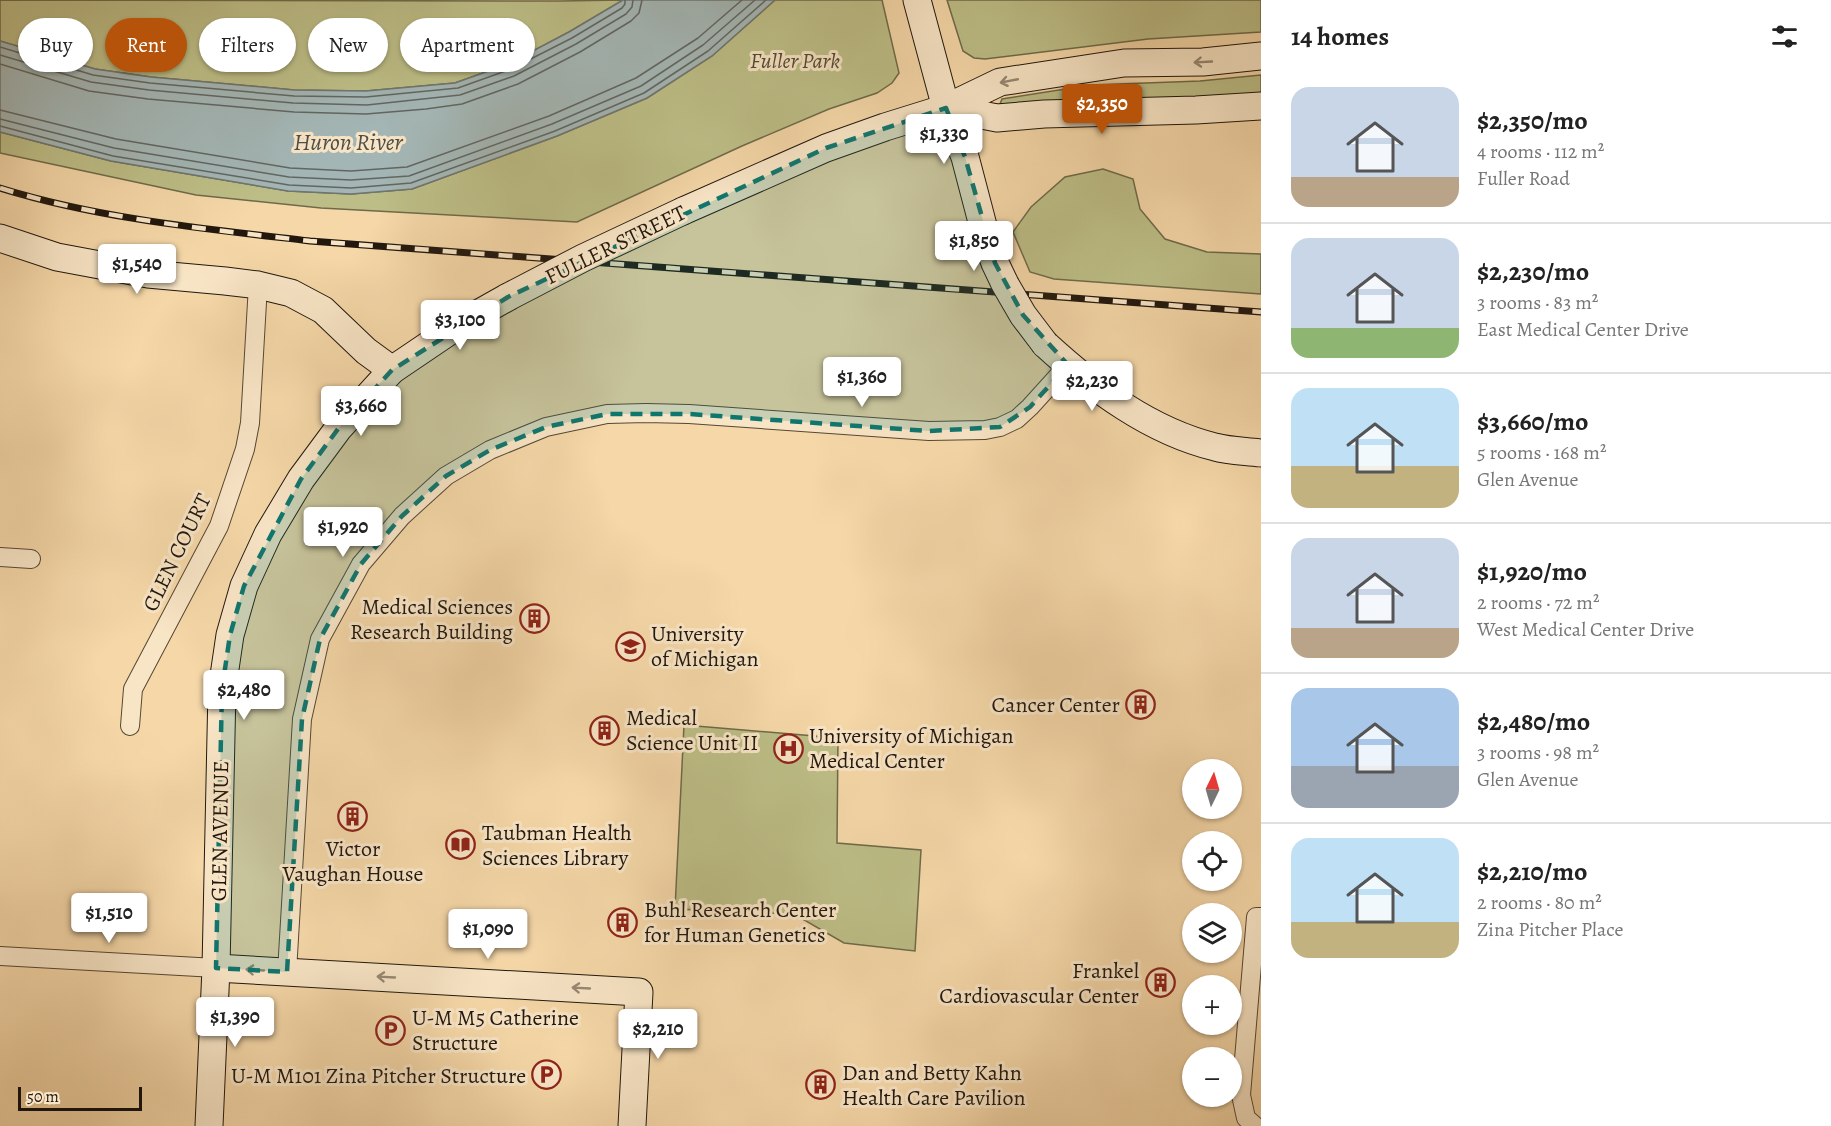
<!DOCTYPE html>
<meta charset="utf-8">
<style>
body{margin:0;font-family:Alegreya,serif;background:#f6f6f6;color:#222;height:100vh;display:flex;flex-direction:column;font-size:22px;white-space:nowrap}
*{box-sizing:border-box;margin:0}
p{font-size:20px;color:#767676}
.icon{flex:none;width:33px;height:33px;fill:none;stroke:currentColor;stroke-width:2;stroke-linecap:round;stroke-linejoin:round}
.map{position:relative;flex:1;overflow:hidden}
.drawer{display:flex;flex-direction:column;background:#fff;width:570px}
.drawer>*{flex:none}
.top-card{position:absolute;left:18px;top:18px;width:570px;height:54px;display:flex;gap:12px}
.needle{width:39px;rotate:5deg}
.tools{position:absolute;left:1182px;top:759px;display:grid;gap:12px}
.tools a{display:grid;place-items:center;width:60px;height:60px;border-radius:50%;background:#fff;box-shadow:0 2px 4px #0004;font-size:30px}
.scale{position:absolute;left:18px;bottom:15px;width:124px;box-sizing:border-box;padding-left:6px;border:3px solid #21170e;border-top:0;font-size:16px;line-height:21px;white-space:nowrap;color:#21170e;-webkit-text-stroke:4px #f8e5c6;paint-order:stroke}
.price{position:absolute;translate:-50% -51px;padding:0 14px;border-radius:6px;background:#fff;color:#222;font-size:20px;line-height:39px;filter:drop-shadow(0 2px 3px #0008)}
.price::after{content:'';position:absolute;left:50%;top:36px;width:18px;height:14px;margin-left:-9px;background:inherit;clip-path:polygon(0 0,100% 0,50% 100%)}
.price.current{background:#b45309;color:#fff}
ul{padding:0;list-style:none}
li{display:flex;align-items:center;gap:18px;height:150px;padding:0 30px}
li+li{border-top:2px solid #e0e0e0}
li span{display:grid;place-items:center;flex:none;width:168px;height:120px;border-radius:18px;color:#555}
li>.icon{margin-inline-start:auto}
span .icon{width:72px;height:72px;fill:#fffc;stroke-width:1}
li b{font-size:26px}
h2{display:flex;justify-content:space-between;align-items:center;height:72px;padding:0 30px;font-size:26px}
.chip{padding:0 21px;border-radius:27px;background:#fff;box-shadow:0 2px 4px #0004;font-size:21px;line-height:54px}
.chip.current{background:#b45309;color:#fff}
main{display:flex;flex:1;min-height:0}
.map>svg:first-child{display:block}
</style>
<main>
<div class="map">
<svg width="1261" height="1126" viewBox="0 0 1261 1126">
<rect width="100%" height="100%" fill="#f5d7a8"/>
<filter id="stains"><feTurbulence type="fractalNoise" baseFrequency=".00333" numOctaves="4"/><feColorMatrix values="0 0 0 0 .2 0 0 0 0 .09 0 0 0 0 .02 0 0 0 .5 -.17"/></filter>
<radialGradient id="worn" r=".72"><stop offset=".6" stop-color="#630" stop-opacity="0"/><stop offset="1" stop-color="#630" stop-opacity=".3"/></radialGradient>
<g fill="#bdbe87" stroke="#6f6a4a" stroke-width="1.5">
<path d="M0,0L560,1L623,0L569,32L508,64L455,83L366,91L294,90L151,77L95,69L0,41Z"/>
<path d="M775,0H882L899,73L892,83L877,93L829,109L742,146L577,222L321,208L196,195L0,153V132L111,161L288,191L351,194L412,189L557,136L647,98L712,56Z"/>
<path d="M947,0H1261V32L1148,39L985,59L974,58L963,51Z"/>
<path d="M1261,75V98L1000,104L1002,99L1008,98L1091,85L1200,81Z"/>
<path d="M1103,169L1133,179L1140,209L1165,239L1207,252L1261,254V294L1054,279L1030,272L1013,232L1031,207L1065,177Z"/>
<path d="M684,725L838,738L837,843L921,850L915,951L844,943L794,914L675,909Z"/>
</g>
<path fill="#a3b6b5" stroke="#6f7672" stroke-width="1.5" d="M623,0H775L712,56L647,98L557,136L412,189L351,194L288,191L111,161L0,132V41L95,69L151,77L294,90L366,91L455,83L508,64L569,32Z"/>
<g fill="none" stroke-linecap="round" stroke-linejoin="round">
<g stroke="#626662" stroke-width="1.5">
<path d="M0,47L93,75L150,83L294,96L366,97L458,88L511,69L572,38L622,8L625,4V0"/>
<path d="M0,55L91,82L149,90L293,103L367,105L460,95L514,76L576,44L626,14L632,7L633,0"/>
<path d="M0,64L89,91L148,99L294,112L366,114L426,109L462,104L518,84L580,52L631,21L639,13L642,0"/>
<path d="M0,110L116,139L290,168L351,171L407,167L549,116L636,78L698,38L742,0"/>
<path d="M0,119L114,148L289,177L351,180L409,176L552,124L641,86L703,45L755,0"/>
<path d="M0,126L113,156L289,185L351,188L411,183L555,131L644,93L708,51L766,0"/>
</g>
<defs>
<g id="street">
<path d="M0,557L31,559"/>
<path d="M130,726L133,689L219,526L245,449L250,423L258,285"/>
<path d="M0,956L216,968"/>
<path d="M287,972L302,719L320,639L361,564L402,516L446,476L490,450L546,427L607,414L646,413L689,414L929,431L985,430L1000,427L1017,419L1030,407L1068,365"/>
<path d="M1255,1126L1246,1118L1241,1095L1256,917H1261"/>
</g>
<g id="secondary">
<path d="M917,0L946,108L965,157L987,241L995,263L1005,284"/>
<path d="M946,108L997,118L1044,114L1196,110L1261,106"/>
<path d="M683,211L826,148L885,127L946,108L1000,82L1124,63L1203,62L1261,56"/>
<path d="M0,238L57,257L148,274L225,281L258,285L291,293L323,310L366,351L392,370"/>
<path d="M1045,344C1094,389 1150,431 1215,447C1229,451 1246,451 1261,453"/>
<path d="M216,968L639,992L632,1126"/>
<path d="M209,1126L216,968L222,689L230,635L244,586L268,534L301,479L338,429L392,370L460,324L508,297"/>
</g>
</defs>
<use href="#street" stroke="#564734" stroke-width="20"/>
<use href="#secondary" stroke="#21170e" stroke-width="29"/>
<use href="#street" stroke="#f8e5c6" stroke-width="18"/>
<use href="#secondary" stroke="#f8e5c6" stroke-width="27"/>
<defs>
<path id="rail" d="M0,188C100,219 207,229 310,241L1261,312"/>
</defs>
<use href="#rail" stroke="#21170e" stroke-width="7"/>
<use href="#rail" stroke="#f8e5c6" stroke-width="4.5" stroke-dasharray="14" stroke-linecap="butt"/>
<defs>
<g id="secondary-bridge">
<path d="M1005,284L1023,315L1045,344"/>
<path d="M508,297L583,258L683,211"/>
</g>
</defs>
<use href="#secondary-bridge" stroke="#21170e" stroke-width="29" stroke-linecap="butt"/>
<use href="#secondary-bridge" stroke="#f8e5c6" stroke-width="27"/>
</g>
<defs><path id="oneway-shaft" d="M-6 0H5M1.5-3L5.5 0L1.5 3" fill="none" stroke-width="1.6" stroke-linecap="round" stroke-linejoin="round" transform="scale(1.5)"/></defs>
<g stroke="#978873">
<use href="#oneway-shaft" transform="translate(1203 62) rotate(177)"/>
<use href="#oneway-shaft" transform="translate(1009 81) rotate(169)"/>
<use href="#oneway-shaft" transform="translate(255 970) rotate(-177)"/>
<use href="#oneway-shaft" transform="translate(386 977) rotate(-177)"/>
<use href="#oneway-shaft" transform="translate(581 988) rotate(-177)"/>
</g>
<path fill="#0f766e" fill-opacity="0.2" stroke="#0f766e" stroke-width="4.5" stroke-dasharray="12 8" stroke-linejoin="round" d="M946,108L965,157L995,263L1023,315L1068,365L1030,407L1000,427L929,431L689,414H607L546,427L490,450L446,476L402,516L361,564L320,639L302,719L287,972L216,968L222,689L230,635L244,586L301,479L338,429L392,370L508,297L826,148Z"/>
<defs>
<symbol id="building-ring" viewBox="-11 -11 22 22"><circle r="9.5" fill="#f8e5c6" stroke="#8f2418" stroke-width="1.5"/><path d="M-4-6H4V6H1V3H-1V6H-4ZM-2.5-4.3h1.7v1.8h-1.7ZM.8-4.3h1.7v1.8H.8ZM-2.5-1h1.7V.8h-1.7ZM.8-1h1.7V.8H.8Z" fill="#8f2418"/></symbol>
<symbol id="university-ring" viewBox="-11 -11 22 22"><circle r="9.5" fill="#f8e5c6" stroke="#8f2418" stroke-width="1.5"/><path d="M0-5L7-2L0 1L-7-2ZM-4 1L0 2.5L4 1V4Q0 6-4 4Z" fill="#8f2418"/></symbol>
<symbol id="hospital-ring" viewBox="-11 -11 22 22"><circle r="9.5" fill="#f8e5c6" stroke="#8f2418" stroke-width="1.5"/><path d="M-5-5h3v3.5h4V-5h3V5h-3V1.5h-4V5h-3Z" fill="#8f2418"/></symbol>
<symbol id="library-ring" viewBox="-11 -11 22 22"><circle r="9.5" fill="#f8e5c6" stroke="#8f2418" stroke-width="1.5"/><path d="M-6-4Q-3-5.5-.7-3.5V5Q-3 3-6 4ZM6-4Q3-5.5 .7-3.5V5Q3 3 6 4Z" fill="#8f2418"/></symbol>
<symbol id="parking-ring" viewBox="-11 -11 22 22"><circle r="9.5" fill="#f8e5c6" stroke="#8f2418" stroke-width="1.5"/><path d="M-3.5-5.5H1a3.5 3.5 0 0 1 0 7H-1V5.5H-3.5ZM-1-3.4V-.6H.8a1.4 1.4 0 0 0 0-2.8Z" fill="#8f2418"/></symbol>
</defs>
<g fill-rule="evenodd">
<use href="#building-ring" x="518" y="602" width="33" height="33"/>
<use href="#university-ring" x="614" y="630" width="33" height="33"/>
<use href="#building-ring" x="1124" y="688" width="33" height="33"/>
<use href="#building-ring" x="588" y="714" width="33" height="33"/>
<use href="#hospital-ring" x="772" y="732" width="33" height="33"/>
<use href="#building-ring" x="336" y="800" width="33" height="33"/>
<use href="#library-ring" x="444" y="828" width="33" height="33"/>
<use href="#building-ring" x="606" y="906" width="33" height="33"/>
<use href="#building-ring" x="1144" y="966" width="33" height="33"/>
<use href="#parking-ring" x="374" y="1014" width="33" height="33"/>
<use href="#parking-ring" x="530" y="1058" width="33" height="33"/>
<use href="#building-ring" x="804" y="1068" width="33" height="33"/>
</g>
<g text-anchor="middle" stroke-width="6" stroke-linejoin="round" paint-order="stroke">
<g font-size="22" font-style="italic" fill="#504932" stroke="#f8e5c6">
<text x="795" y="68">Fuller Park</text>
</g>
<g font-size="22" fill="#21170e" stroke="#f8e5c6">
<text transform="translate(615 244) rotate(-26)" y="8">FULLER STREET</text>
<text transform="translate(176 552) rotate(-64)" y="8">GLEN COURT</text>
<text transform="translate(219 831) rotate(-89)" y="8">GLEN AVENUE</text>
</g>
<g font-size="22" fill="#21170e" stroke="#f8e5c6" text-anchor="start">
<text x="513" y="614" text-anchor="end">Medical Sciences<tspan x="513" dy="25">Research Building</tspan></text>
<text x="651" y="641">University<tspan x="651" dy="25">of Michigan</tspan></text>
<text x="1120" y="712" text-anchor="end">Cancer Center</text>
<text x="626" y="725">Medical<tspan x="626" dy="25">Science Unit II</tspan></text>
<text x="809" y="743">University of Michigan<tspan x="809" dy="25">Medical Center</tspan></text>
<text x="482" y="840">Taubman Health<tspan x="482" dy="25">Sciences Library</tspan></text>
<text x="353" y="856" text-anchor="middle">Victor<tspan x="353" dy="25">Vaughan House</tspan></text>
<text x="644" y="917">Buhl Research Center<tspan x="644" dy="25">for Human Genetics</tspan></text>
<text x="1139" y="978" text-anchor="end">Frankel<tspan x="1139" dy="25">Cardiovascular Center</tspan></text>
<text x="412" y="1025">U-M M5 Catherine<tspan x="412" dy="25">Structure</tspan></text>
<text x="842" y="1080">Dan and Betty Kahn<tspan x="842" dy="25">Health Care Pavilion</tspan></text>
<text x="526" y="1083" text-anchor="end">U-M M101 Zina Pitcher Structure</text>
</g>
<g font-size="24" font-style="italic" fill="#4e4f48" stroke="#f8e5c6">
<text x="348" y="150">Huron River</text>
</g>
</g>
<rect width="100%" height="100%" filter="url(#stains)"/>
<rect width="100%" height="100%" fill="url(#worn)"/>
</svg>
<div class="tools">
<a><svg class="needle" viewBox="-14 -14 28 28"><path d="M0-13l5 13h-10z" fill="#e53935"/><path d="M0 13l5-13h-10z" fill="#767676"/></svg></a>
<a><svg class="icon" aria-label="locate" viewBox="0 0 24 24"><circle cx="12" cy="12" r="6"/><path d="M12 2v4M12 18v4M2 12h4M18 12h4"/></svg></a>
<a><svg class="icon" aria-label="layers" viewBox="0 0 24 24"><path d="M12 4l9 5-9 5-9-5zM3 14l9 5 9-5"/></svg></a>
<a>+</a>
<a>−</a>
</div>
<div class="scale">50 m</div>
<b class="price current" style="left:1102px;top:135px">$2,350</b>
<b class="price" style="left:944px;top:165px">$1,330</b>
<b class="price" style="left:974px;top:272px">$1,850</b>
<b class="price" style="left:137px;top:295px">$1,540</b>
<b class="price" style="left:460px;top:351px">$3,100</b>
<b class="price" style="left:862px;top:408px">$1,360</b>
<b class="price" style="left:1092px;top:412px">$2,230</b>
<b class="price" style="left:361px;top:437px">$3,660</b>
<b class="price" style="left:343px;top:558px">$1,920</b>
<b class="price" style="left:244px;top:721px">$2,480</b>
<b class="price" style="left:109px;top:944px">$1,510</b>
<b class="price" style="left:488px;top:960px">$1,090</b>
<b class="price" style="left:235px;top:1048px">$1,390</b>
<b class="price" style="left:658px;top:1060px">$2,210</b>
<div class="top-card">
<a class="chip">Buy</a>
<a class="chip current">Rent</a>
<a class="chip">Filters</a>
<a class="chip">New</a>
<a class="chip">Apartment</a>
</div>
</div>
<section class="drawer">
<h2>14 homes<svg class="icon" aria-label="filters" viewBox="0 0 24 24"><path d="M4 7h16M4 17h16"/><circle cx="9" cy="7" r="2"/><circle cx="15" cy="17" r="2"/></svg></h2>
<ul>
<li><span style="background:linear-gradient(#c9d6e8 75%,#b9a48a 0)"><svg class="icon" aria-label="home" viewBox="0 0 24 24"><path d="M3 11l9-7 9 7M6 9v11h12V9"/></svg></span><div><b>$2,350/mo</b><p>4 rooms · 112 m²</p><p>Fuller Road</p></div></li>
<li><span style="background:linear-gradient(#c9d6e8 75%,#8fb573 0)"><svg class="icon" aria-label="home" viewBox="0 0 24 24"><path d="M3 11l9-7 9 7M6 9v11h12V9"/></svg></span><div><b>$2,230/mo</b><p>3 rooms · 83 m²</p><p>East Medical Center Drive</p></div></li>
<li><span style="background:linear-gradient(#bfe0f5 65%,#c2b280 0)"><svg class="icon" aria-label="home" viewBox="0 0 24 24"><path d="M3 11l9-7 9 7M6 9v11h12V9"/></svg></span><div><b>$3,660/mo</b><p>5 rooms · 168 m²</p><p>Glen Avenue</p></div></li>
<li><span style="background:linear-gradient(#c9d6e8 75%,#b9a48a 0)"><svg class="icon" aria-label="home" viewBox="0 0 24 24"><path d="M3 11l9-7 9 7M6 9v11h12V9"/></svg></span><div><b>$1,920/mo</b><p>2 rooms · 72 m²</p><p>West Medical Center Drive</p></div></li>
<li><span style="background:linear-gradient(#a9c7e8 65%,#9aa5b1 0)"><svg class="icon" aria-label="home" viewBox="0 0 24 24"><path d="M3 11l9-7 9 7M6 9v11h12V9"/></svg></span><div><b>$2,480/mo</b><p>3 rooms · 98 m²</p><p>Glen Avenue</p></div></li>
<li><span style="background:linear-gradient(#bfe0f5 70%,#c2b280 0)"><svg class="icon" aria-label="home" viewBox="0 0 24 24"><path d="M3 11l9-7 9 7M6 9v11h12V9"/></svg></span><div><b>$2,210/mo</b><p>2 rooms · 80 m²</p><p>Zina Pitcher Place</p></div></li>
</ul>
</section>
</main>
